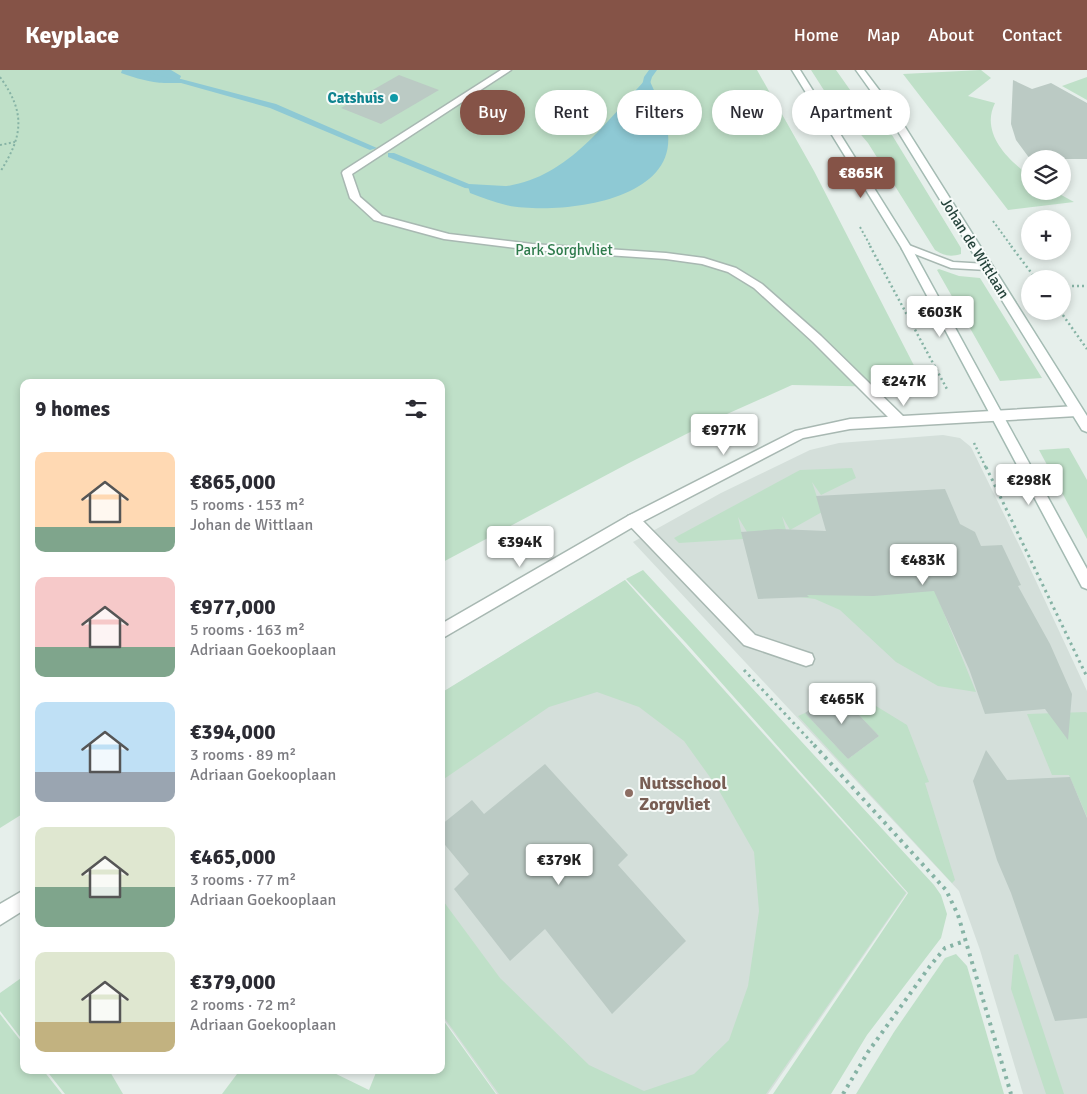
<!DOCTYPE html>
<meta charset="utf-8">
<style>
body{margin:0;font-family:Signika,sans-serif;background:#f2f2f3;color:#2b2b33;height:100vh;display:flex;flex-direction:column;font-size:19px;white-space:nowrap}
*{box-sizing:border-box;margin:0}
p{font-size:16px;color:#7c7c81}
.icon{flex:none;width:28px;height:28px;fill:none;stroke:currentColor;stroke-width:2;stroke-linecap:round;stroke-linejoin:round}
.map{position:relative;flex:1;overflow:hidden}
.sheet{position:absolute;left:20px;top:309px;width:425px;height:695px;display:flex;flex-direction:column;background:#fff;border-radius:10px;box-shadow:0 2px 8px #0003}
.sheet>*{flex:none}
.top-card{position:absolute;left:460px;top:20px;width:475px;height:45px;display:flex;gap:10px}
.tools{position:absolute;left:1021px;top:80px;display:grid;gap:10px}
.tools a{display:grid;place-items:center;width:50px;height:50px;border-radius:50%;background:#fff;box-shadow:0 2px 8px #0003;font-size:25px}
.price{position:absolute;translate:-50% -42px;padding:0 11px;border-radius:5px;background:#fff;color:#222;font-size:16px;line-height:32px;filter:drop-shadow(0 1px 2px #0008)}
.price::after{content:'';position:absolute;left:50%;top:30px;width:15px;height:11px;margin-left:-8px;background:inherit;clip-path:polygon(0 0,100% 0,50% 100%)}
.price.current{background:#855347;color:#fff}
ul{padding:0;list-style:none}
li{display:flex;align-items:center;gap:15px;height:125px;padding:0 15px}
li span{display:grid;place-items:center;flex:none;width:140px;height:100px;border-radius:10px;color:#555}
li>.icon{margin-inline-start:auto}
span .icon{width:60px;height:60px;fill:#fffc;stroke-width:1}
li b{font-size:21px}
h2{display:flex;justify-content:space-between;align-items:center;height:60px;padding:0 15px;font-size:21px}
.tag{padding:0 18px;border-radius:22px;background:#fff;box-shadow:0 2px 8px #0003;font-size:18px;line-height:45px}
.tag.current{background:#855347;color:#fff}
header{display:flex;align-items:center;gap:30px;box-sizing:border-box;height:70px;padding:0 25px;background:#855347;color:#fff}
header strong{font-size:24px}
nav{display:flex;gap:28px;margin-inline-start:auto;font-size:18px}
.map>svg:first-child{display:block}
</style>
<header>
<strong>Keyplace</strong>
<nav><a>Home</a><a>Map</a><a>About</a><a>Contact</a></nav>
</header>
<div class="map">
<svg width="1087" height="1024" viewBox="0 0 1087 1024">
<rect width="100%" height="100%" fill="#e6efeb"/>
<g fill="#d4dfda">
<path d="M943,365L960,368L971,377L1021,479L1087,621V1024H1023L980,880L959,821L633,472L721,423L810,380L839,373Z"/>
<path d="M625,510L907,823L768,1024H497L441,945V623Z"/>
</g>
<g fill="#bfe0c8">
<path d="M0,0H757L814,101L924,315L892,317L792,315L718,348L629,393L441,493V312H24V743L0,758Z"/>
<path d="M811,0H836L860,34L892,65L961,178V184C951,187 944,186 935,180L868,73L827,25Z"/>
<path d="M981,0L991,8L968,26L995,33C980,63 1008,90 1030,106V121H1054L1074,132L1008,140L903,4Z"/>
<path d="M1087,7V30L1062,16Z"/>
<path d="M939,199L959,206L980,208L1042,308L1000,311L937,200Z"/>
<path d="M1069,378L1087,410V469L1039,380Z"/>
<path d="M852,398L856,408L821,425L812,412L822,442L790,460L782,446L786,460L747,462L738,447L743,469L679,473L674,468L800,400Z"/>
<path d="M643,500L934,815L941,825L947,844L941,868L867,965L831,1024H773L908,823L686,573L626,509Z"/>
<path d="M928,504L976,622L938,616L896,592L840,540L815,529L783,525Z"/>
<path d="M625,510L906,823L766,1024H499L441,943V828L500,908L589,995L644,1021L694,1004L729,970L748,916L759,841L754,782L717,717L684,671L639,637L597,622L549,637L441,711V623Z"/>
<path d="M840,614L907,655L929,712L925,713L955,810L952,813L798,646L805,643L848,689L879,666L836,621Z"/>
<path d="M1086,642L1087,643V747L1069,705H1052L1027,644Z"/>
<path d="M956,884L967,896L1004,1024H856L894,962L945,888Z"/>
<path d="M1018,884L1064,1024H1046L1011,919L1014,885Z"/>
<path d="M24,906V972L0,941V923Z"/>
<path d="M0,944L24,975V1000H43L62,1024H0Z"/>
<path d="M441,947L496,1024H222L240,1000H328L369,1020L377,1000H441Z"/>
<path d="M46,1000H109L123,1024H65Z"/>
</g>
<g fill="#8ec9d4">
<path d="M122,0H171L181,6L179,11H181C159,16 142,10 121,3Z"/>
<path d="M648,7C656,25 666,44 668,64C675,134 553,145 506,135C494,132 481,127 470,123L468,116C555,128 596,62 648,7Z"/>
</g>
<g fill="none" stroke-linecap="round" stroke-linejoin="round">
<g fill="#8ec9d4" fill-rule="evenodd">
<path d="M131,0C149,0 163,9 181,9L276,34L377,78L370,80L270,38L181,13H164Z"/>
<path d="M649,0H657L652,7L647,23L640,25L644,7Z"/>
<path d="M388,83H394L469,114L505,116L509,119L505,122L465,118L388,87Z"/>
</g>
</g>
<g fill="#bbcac4">
<path d="M399,5L439,20L381,54L341,38Z"/>
<path d="M1013,10L1032,19L1051,13L1087,33V89H1030L1016,70L1011,54Z"/>
<path d="M945,419L960,454L975,462L981,476L1002,475L1021,515L1018,516L1050,574L1072,624L1068,670L1045,639L985,644L969,599L934,521L874,526L807,525L809,527L758,529L741,462L778,459L826,461L816,426Z"/>
<path d="M836,621L879,666L848,689L805,643Z"/>
<path d="M986,680L1007,710L1070,707L1087,748V948L1055,951L1011,823L997,790L973,711Z"/>
<path d="M545,694L628,785L618,795L686,871L612,944L545,859L510,891L454,819L469,804L441,770V755L472,730L484,744Z"/>
</g>
<g fill="none" stroke-linecap="round" stroke-linejoin="round">
<defs>
<g id="service">
<path d="M501,0H511L352,104L360,127L382,146L449,164L532,174L666,183L704,188L736,198L762,214L821,266L905,348L906,351L905,354H895L813,272L754,218L728,202L702,194L666,189L532,180L444,169L374,150L350,128L342,103L343,101Z"/>
<path d="M906,174L953,192L987,194L993,197L987,200L951,198L902,179V175Z"/>
<path d="M633,444L638,446L755,565L812,584L814,589L812,594L806,596L744,575L628,454L626,450L628,446Z"/>
</g>
<g id="minor">
<path d="M1077,336L1083,341L1077,346L850,359L803,368L638,454L441,569V554L628,446L795,361L850,349Z"/>
<path d="M24,820V840L0,855V834Z"/>
</g>
<g id="secondary">
<path d="M792,0H800L911,177L1087,499V519L1082,517L901,177Z"/>
<path d="M856,0H864L895,41L1087,346V362L1082,360L886,42Z"/>
</g>
</defs>
<use href="#service" stroke="#a8b8b2" stroke-width="3"/>
<use href="#minor" stroke="#a8b8b2" stroke-width="3"/>
<use href="#secondary" stroke="#a4bbb3" stroke-width="3"/>
<g stroke="#86b3a5" stroke-width="2" stroke-dasharray="2 2.5" stroke-linecap="butt">
<path d="M0,7C26,43 23,66 0,102"/>
<path d="M0,75L15,72"/>
<path d="M993,151L1012,177"/>
<path d="M860,157L871,177"/>
</g>
<g stroke="#86b3a5" stroke-width="2.5" stroke-dasharray="2 3" stroke-linecap="butt">
<path d="M870,176L948,321"/>
<path d="M1011,176L1036,209"/>
<path d="M1062,216H1087"/>
<path d="M1060,241L1087,279"/>
<path d="M974,373L986,398"/>
</g>
<g stroke="#86b3a5" stroke-width="3" stroke-dasharray="2.5 4" stroke-linecap="butt">
<path d="M986,397L1087,607"/>
<path d="M744,600L815,676"/>
</g>
<g stroke="#86b3a5" stroke-width="4" stroke-dasharray="3 5" stroke-linecap="butt">
<path d="M814,675L946,820L958,845L1011,1024"/>
<path d="M843,1024L868,982L930,896L945,878L965,871"/>
</g>
<use href="#service" fill="#fff" fill-rule="evenodd"/>
<use href="#minor" fill="#fff" fill-rule="evenodd"/>
<use href="#secondary" fill="#fff" fill-rule="evenodd"/>
</g>
<circle fill="#0f9aa8" stroke="#f7fbf9" stroke-width="2" cx="394" cy="28" r="5"/>
<circle fill="#8d6e63" stroke="#f7fbf9" stroke-width="2" cx="629" cy="723" r="5"/>
<g text-anchor="middle" stroke-width="4" stroke-linejoin="round" paint-order="stroke">
<g font-size="15" font-weight="bold" fill="#0d838f" stroke="#f7fbf9" text-anchor="end">
<text x="384" y="33">Catshuis</text>
</g>
<g font-size="15" fill="#24423a" stroke="#f7fbf9">
<text transform="translate(975 178) rotate(58)" y="5">Johan de Wittlaan</text>
</g>
<g font-size="15" fill="#2d7a4b" stroke="#f7fbf9">
<text x="564" y="185">Park Sorghvliet</text>
</g>
<g font-size="18" font-weight="bold" fill="#785e54" stroke="#f7fbf9" text-anchor="start">
<text x="639" y="719">Nutsschool<tspan x="639" dy="21">Zorgvliet</tspan></text>
</g>
</g>
</svg>
<div class="tools">
<a><svg class="icon" aria-label="layers" viewBox="0 0 24 24"><path d="M12 4l9 5-9 5-9-5zM3 14l9 5 9-5"/></svg></a>
<a>+</a>
<a>−</a>
</div>
<b class="price current" style="left:861px;top:129px">€865K</b>
<b class="price" style="left:940px;top:268px">€603K</b>
<b class="price" style="left:904px;top:337px">€247K</b>
<b class="price" style="left:724px;top:386px">€977K</b>
<b class="price" style="left:1029px;top:436px">€298K</b>
<b class="price" style="left:520px;top:498px">€394K</b>
<b class="price" style="left:923px;top:516px">€483K</b>
<b class="price" style="left:842px;top:655px">€465K</b>
<b class="price" style="left:559px;top:816px">€379K</b>
<div class="top-card">
<a class="tag current">Buy</a>
<a class="tag">Rent</a>
<a class="tag">Filters</a>
<a class="tag">New</a>
<a class="tag">Apartment</a>
</div>
<section class="sheet">
<h2>9 homes<svg class="icon" aria-label="filters" viewBox="0 0 24 24"><path d="M4 7h16M4 17h16"/><circle cx="9" cy="7" r="2"/><circle cx="15" cy="17" r="2"/></svg></h2>
<ul>
<li><span style="background:linear-gradient(#ffd9b3 75%,#7fa58c 0)"><svg class="icon" aria-label="home" viewBox="0 0 24 24"><path d="M3 11l9-7 9 7M6 9v11h12V9"/></svg></span><div><b>€865,000</b><p>5 rooms · 153 m²</p><p>Johan de Wittlaan</p></div></li>
<li><span style="background:linear-gradient(#f6c9c9 70%,#7fa58c 0)"><svg class="icon" aria-label="home" viewBox="0 0 24 24"><path d="M3 11l9-7 9 7M6 9v11h12V9"/></svg></span><div><b>€977,000</b><p>5 rooms · 163 m²</p><p>Adriaan Goekooplaan</p></div></li>
<li><span style="background:linear-gradient(#bfe0f5 70%,#9aa5b1 0)"><svg class="icon" aria-label="home" viewBox="0 0 24 24"><path d="M3 11l9-7 9 7M6 9v11h12V9"/></svg></span><div><b>€394,000</b><p>3 rooms · 89 m²</p><p>Adriaan Goekooplaan</p></div></li>
<li><span style="background:linear-gradient(#dfe7d0 60%,#7fa58c 0)"><svg class="icon" aria-label="home" viewBox="0 0 24 24"><path d="M3 11l9-7 9 7M6 9v11h12V9"/></svg></span><div><b>€465,000</b><p>3 rooms · 77 m²</p><p>Adriaan Goekooplaan</p></div></li>
<li><span style="background:linear-gradient(#dfe7d0 70%,#c2b280 0)"><svg class="icon" aria-label="home" viewBox="0 0 24 24"><path d="M3 11l9-7 9 7M6 9v11h12V9"/></svg></span><div><b>€379,000</b><p>2 rooms · 72 m²</p><p>Adriaan Goekooplaan</p></div></li>
</ul>
</section>
</div>
